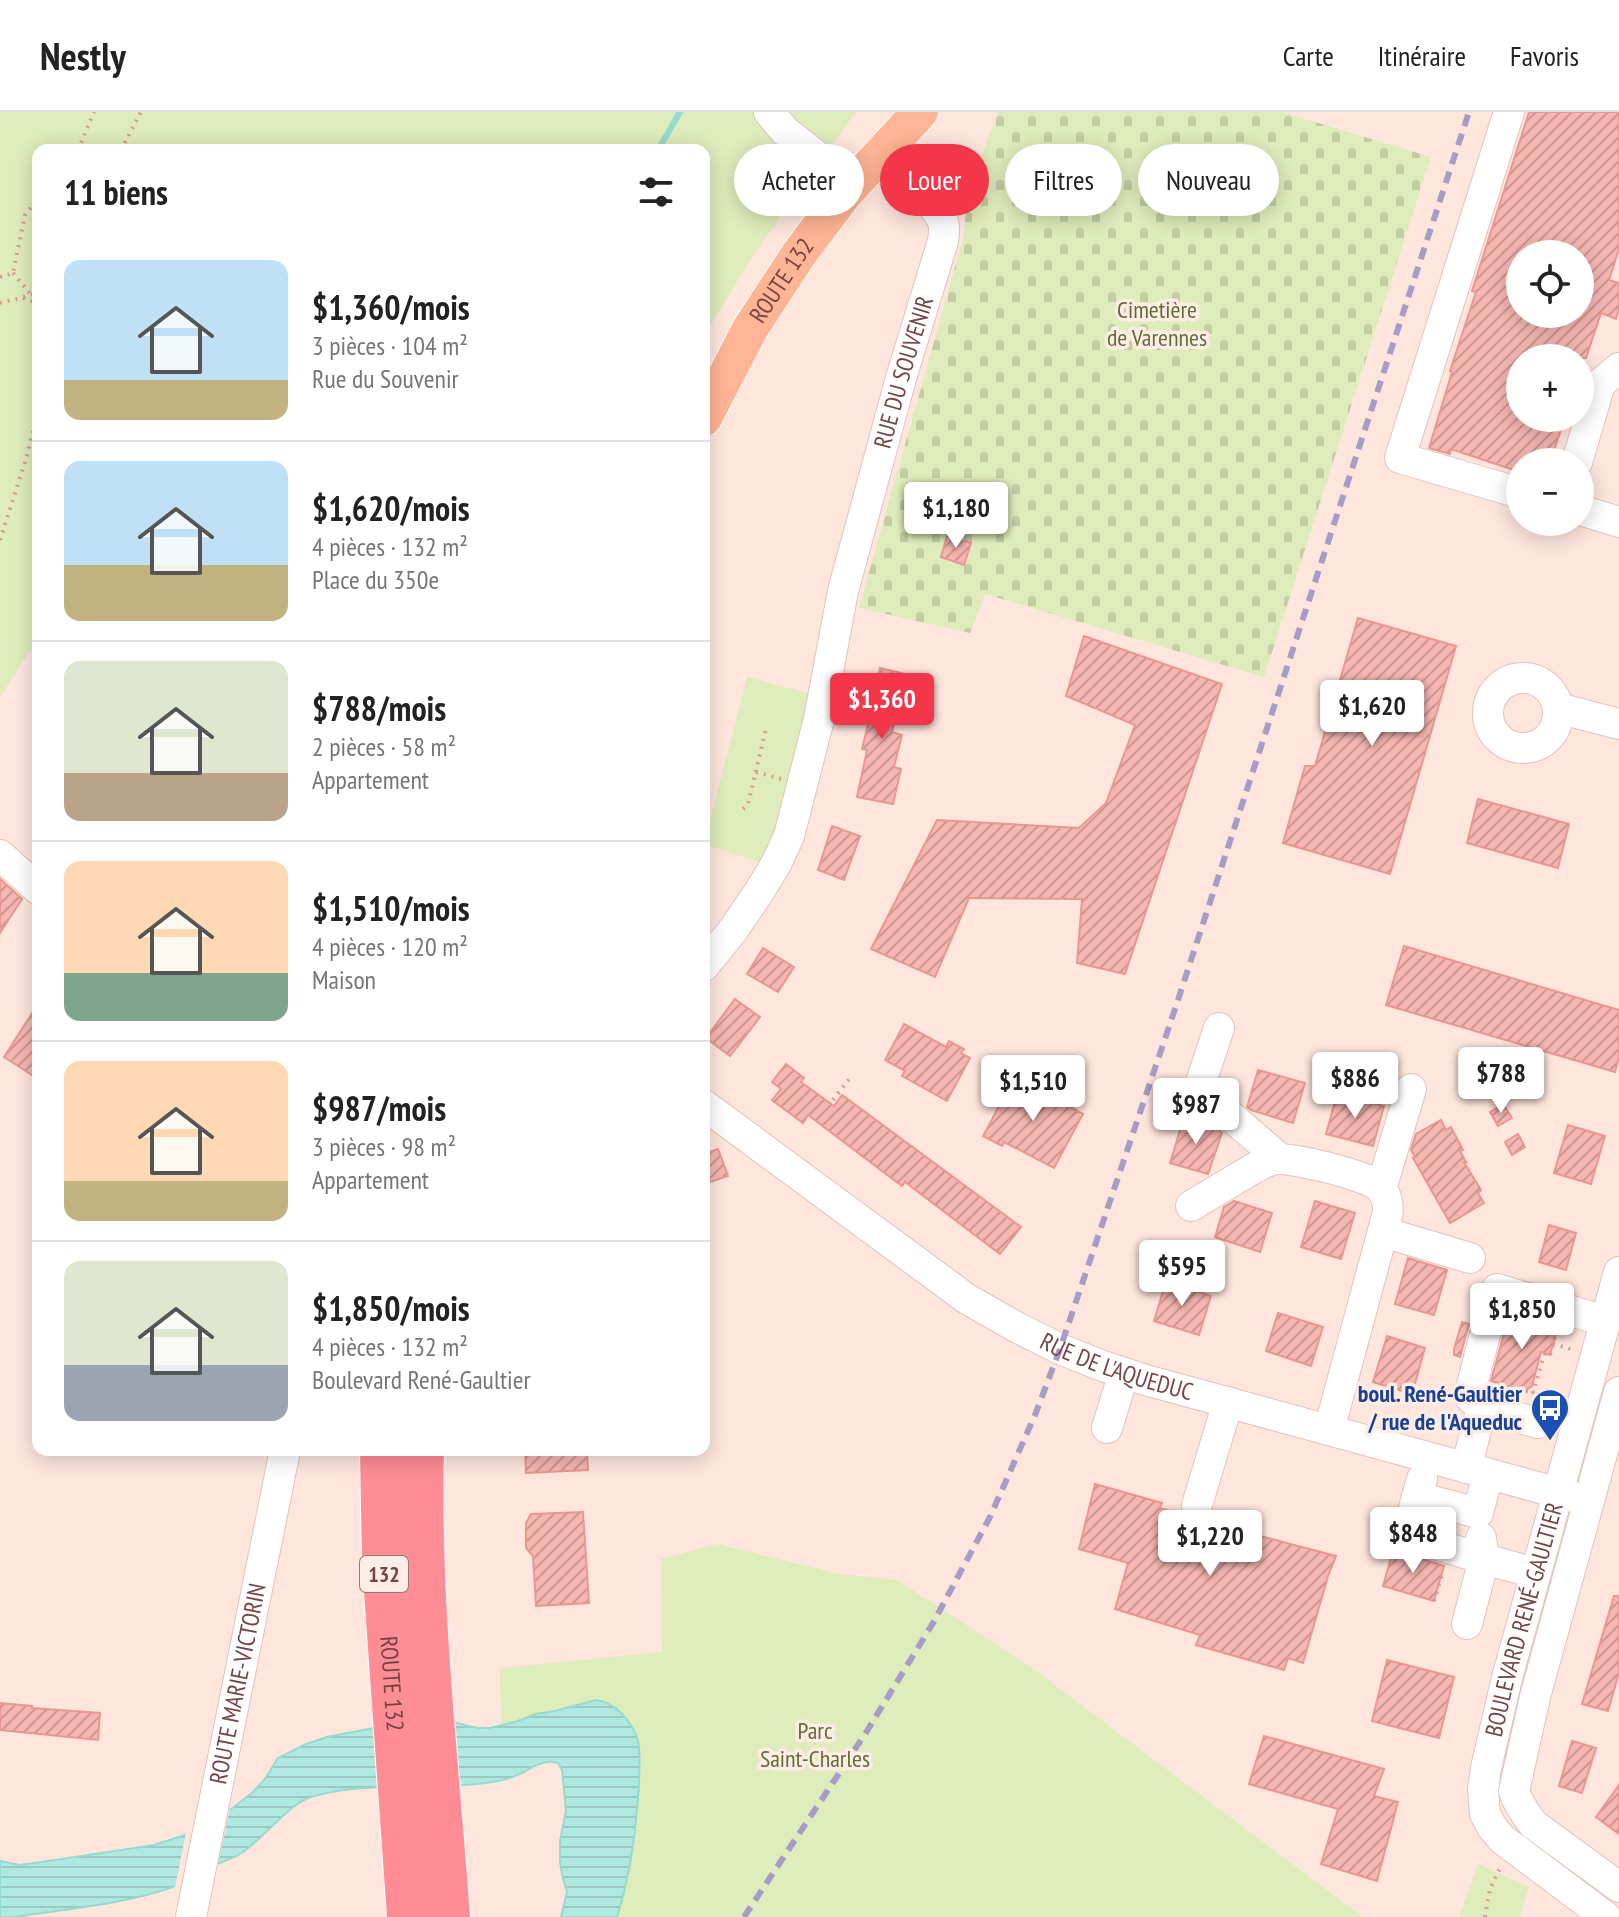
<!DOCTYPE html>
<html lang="fr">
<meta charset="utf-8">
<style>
body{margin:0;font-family:"PT Sans Narrow",sans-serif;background:#f2f2f2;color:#222;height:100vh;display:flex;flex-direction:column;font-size:30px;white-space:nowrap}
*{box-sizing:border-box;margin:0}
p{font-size:26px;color:#767676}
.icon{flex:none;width:44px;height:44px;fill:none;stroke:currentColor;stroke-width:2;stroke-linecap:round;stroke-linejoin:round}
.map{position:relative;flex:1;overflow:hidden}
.details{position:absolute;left:32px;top:32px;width:678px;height:1312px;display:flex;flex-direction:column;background:#fff;border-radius:16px;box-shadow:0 4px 20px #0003}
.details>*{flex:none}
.top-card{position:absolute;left:734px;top:32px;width:760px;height:72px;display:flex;gap:16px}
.buttons{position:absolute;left:1506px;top:128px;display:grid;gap:16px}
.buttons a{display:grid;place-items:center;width:88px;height:88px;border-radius:50%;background:#fff;box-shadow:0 4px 20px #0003;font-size:40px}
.price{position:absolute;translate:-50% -68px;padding:0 18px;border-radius:8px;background:#fff;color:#222;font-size:26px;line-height:52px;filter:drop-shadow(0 2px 4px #0008)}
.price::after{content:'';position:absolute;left:50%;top:48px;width:24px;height:18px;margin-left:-12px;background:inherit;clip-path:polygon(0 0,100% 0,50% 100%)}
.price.current{background:#f43649;color:#fff}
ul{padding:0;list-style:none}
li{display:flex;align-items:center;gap:24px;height:200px;padding:0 32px}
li+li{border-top:2px solid #e0e0e0}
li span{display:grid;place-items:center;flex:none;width:224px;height:160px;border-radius:16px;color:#555}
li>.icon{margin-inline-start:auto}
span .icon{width:96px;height:96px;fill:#fffc;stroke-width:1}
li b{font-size:34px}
h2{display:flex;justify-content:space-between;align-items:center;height:96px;padding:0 32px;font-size:34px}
.tag{padding:0 28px;border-radius:36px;background:#fff;box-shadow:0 4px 20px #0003;font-size:28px;line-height:72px}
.tag.current{background:#f43649;color:#fff}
header{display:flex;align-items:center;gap:48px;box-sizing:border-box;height:112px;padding:0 40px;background:#fff;border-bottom:2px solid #e0e0e0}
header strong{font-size:38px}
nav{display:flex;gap:44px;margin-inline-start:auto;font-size:28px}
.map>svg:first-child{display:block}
</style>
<header>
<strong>Nestly</strong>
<nav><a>Carte</a><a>Itinéraire</a><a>Favoris</a></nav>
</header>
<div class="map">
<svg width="1619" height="1805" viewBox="0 0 1619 1805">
<defs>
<pattern id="cemetery-stones" width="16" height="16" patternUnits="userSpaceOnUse" patternTransform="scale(2)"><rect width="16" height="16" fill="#dfecbb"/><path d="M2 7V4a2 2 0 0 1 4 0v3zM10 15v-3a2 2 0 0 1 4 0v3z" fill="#c3cca2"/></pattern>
<pattern id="water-rules" width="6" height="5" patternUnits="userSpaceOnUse" patternTransform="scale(2)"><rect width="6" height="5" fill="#b0e9df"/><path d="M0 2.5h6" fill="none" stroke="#9bc9c1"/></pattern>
<pattern id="building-hatch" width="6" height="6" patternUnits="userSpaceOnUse" patternTransform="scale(2)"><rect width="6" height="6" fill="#f6b7b2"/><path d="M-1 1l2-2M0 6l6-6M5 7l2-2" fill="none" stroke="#cc9792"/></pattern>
</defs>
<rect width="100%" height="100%" fill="#fee6dd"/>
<g fill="#dfecbb">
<path d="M0,0H856L752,145L704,224V38H38V526L0,585Z"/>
<path d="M747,565L808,581L804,611L774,725L761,751L704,732Z"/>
<path d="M717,1432L839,1462L897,1468L1031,1555L1363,1805H617L630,1757L638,1628C626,1601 612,1601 587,1590L555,1599L536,1602L501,1613L500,1556L662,1540L661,1447Z"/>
<path d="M1478,1752L1529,1775L1520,1805H1459Z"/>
</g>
<path fill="url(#cemetery-stones)" d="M998,0H1282L1431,45L1264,565L985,482L970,521L859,496L964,123L967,84Z"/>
<path fill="url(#water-rules)" stroke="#96dbcf" stroke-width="2" d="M596,1588C615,1590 633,1610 638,1629C641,1643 639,1658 639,1672C636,1717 631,1761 617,1805H561L567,1780L563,1767L560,1750V1729L566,1699L562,1658L559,1652C544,1644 530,1659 515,1664C508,1667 499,1669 492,1670C432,1680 369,1668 311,1685C288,1692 263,1728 240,1742C230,1748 218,1751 207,1756C194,1762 183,1772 170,1776C120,1793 66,1797 15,1805H0V1749L20,1753L62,1747L154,1733L185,1723L234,1695L253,1680L265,1667L278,1646L306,1632L327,1625L384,1614L445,1608L477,1616H489L515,1610L536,1602L555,1599Z"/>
<path fill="#fee6dd" d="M231,1692L217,1757L174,1780L186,1720Z"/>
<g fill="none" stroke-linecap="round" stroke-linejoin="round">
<path stroke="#96dbcf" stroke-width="6" d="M658,38L680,0"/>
</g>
<g fill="url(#building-hatch)" stroke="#ea9691" stroke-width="2" fill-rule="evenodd">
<path d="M1529,0H1619V137L1609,168L1619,171V195L1616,207L1601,201L1586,246H1520V306H1565L1550,350H1520V360L1451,337L1450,342L1429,336L1452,260L1450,259L1476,180L1472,179ZM1520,142H1580V202H1520Z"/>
<path d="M947,424L971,431L964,453L941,445Z"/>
<path d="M1358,506L1456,534L1390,762L1283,731L1305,654H1315Z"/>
<path d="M1084,524L1222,572L1125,862L1077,851L1082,787L969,786L935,865L871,837L937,708L1079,716L1106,691L1135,613L1066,584Z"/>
<path d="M880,556L905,562L892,620L902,623L894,655L901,657L893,692L857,685L867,638L862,637L873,592Z"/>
<path d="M1478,687L1569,712L1558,756L1467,731Z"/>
<path d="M832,714L860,724L844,768L818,758Z"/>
<path d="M0,767L22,787L0,821Z"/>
<path d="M1404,834L1619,898V945L1615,960L1386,893Z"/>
<path d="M763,836L794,855L778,880L747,862Z"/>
<path d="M735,887L760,905L730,944L706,926Z"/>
<path d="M38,892V967L4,945Z"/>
<path d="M904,912L946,935L949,929L964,937L961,941L970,946L947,989L902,964L905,959L885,948Z"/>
<path d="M786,952L804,966L801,970L834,994L842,983L1021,1115L1000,1142L905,1070L902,1074L808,1003L803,1011L772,988L781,977L772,970Z"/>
<path d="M1258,958L1305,971L1293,1011L1251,998L1247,995Z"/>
<path d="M1014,966L1083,1002L1054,1056L1004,1030L1002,1034L983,1024Z"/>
<path d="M1337,982L1384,994L1373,1034L1326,1022Z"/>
<path d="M1503,992L1512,1006L1498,1014L1490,1000Z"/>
<path d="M1184,1005L1215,1015L1222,1021L1208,1062L1170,1051Z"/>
<path d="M1441,1008L1446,1018L1451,1015L1463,1038L1460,1039L1466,1050H1464L1481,1078L1478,1081L1484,1091L1450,1111L1413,1046L1415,1045L1411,1038L1416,1022Z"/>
<path d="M1568,1013L1605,1024L1591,1072L1554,1061Z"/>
<path d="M1518,1022L1525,1035L1512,1043L1505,1030Z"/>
<path d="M718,1037L728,1064L704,1072V1042Z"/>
<path d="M1234,1089L1272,1101L1260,1140L1215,1125L1224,1095Z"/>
<path d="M1315,1089L1355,1101L1341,1147L1301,1135Z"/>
<path d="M1549,1113L1576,1121L1566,1158L1539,1150Z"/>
<path d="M1408,1146L1447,1158L1434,1203L1395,1192Z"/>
<path d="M1166,1169L1211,1184L1199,1223L1154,1209Z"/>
<path d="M1510,1200L1549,1211L1547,1219L1556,1222L1550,1243L1541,1240L1532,1274L1524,1279L1491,1269Z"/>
<path d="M1278,1201L1323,1215L1311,1254L1266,1239Z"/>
<path d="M1462,1210L1469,1212L1460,1245L1454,1243V1237Z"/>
<path d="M1387,1224L1425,1236L1412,1282L1373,1270Z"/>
<path d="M525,1338H587L588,1358L526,1361Z"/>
<path d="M1095,1372L1162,1391L1160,1396L1182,1403L1191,1410L1204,1409L1336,1444L1328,1464L1303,1551L1288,1546L1284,1558L1196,1533L1200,1523L1115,1497L1128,1451L1079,1437Z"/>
<path d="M583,1400L589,1491L536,1494L533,1444L526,1436V1411L531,1402Z"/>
<path d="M1394,1435L1407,1439L1416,1445L1444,1454L1434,1489L1383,1474Z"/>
<path d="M1614,1484H1619V1561L1608,1599L1582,1592Z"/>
<path d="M1387,1548L1454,1565L1439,1626L1372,1609Z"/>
<path d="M0,1591L32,1594V1596L100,1601L98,1628L0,1618Z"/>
<path d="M1264,1624L1384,1657L1374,1684L1398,1690L1377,1769L1321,1752L1338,1697L1249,1672Z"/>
<path d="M1572,1629L1596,1636L1582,1681L1559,1674Z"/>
<path d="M1619,1673V1722L1596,1705Z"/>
</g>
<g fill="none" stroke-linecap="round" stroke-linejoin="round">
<defs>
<g id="minor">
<path d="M769,0L785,19L853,72"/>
<path d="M1509,0L1400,346L1520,381"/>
<path d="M1577,350L1600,272L1619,256"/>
<path d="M1580,398L1619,410"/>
<circle cx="1523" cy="601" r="35"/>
<path d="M1558,596L1619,612"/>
<path d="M0,743L38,777"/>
<path id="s1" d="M704,854L733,818L759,780L776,752L789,724L819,607L843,479L901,266L943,129C944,122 945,116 943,110C936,88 892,62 873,50"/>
<path d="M1219,916L1201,970L1213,989L1279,1046"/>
<path id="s2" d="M704,993L967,1187L1018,1216L1060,1237L1100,1253L1142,1267L1588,1389"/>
<path d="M1381,1077L1411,977"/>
<path d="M1191,1094C1207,1084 1223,1075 1239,1065C1250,1059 1261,1051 1272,1048C1288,1043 1368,1064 1380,1075C1387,1083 1389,1094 1387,1104L1329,1318"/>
<path d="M1383,1120L1470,1146"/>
<path d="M1619,1280L1535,1585L1514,1679C1518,1692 1525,1701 1533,1712L1619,1775"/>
<path d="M1482,1296L1469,1284L1497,1177L1605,1209"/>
<path d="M1107,1316L1124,1261"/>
<path d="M1466,1356L1482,1296L1538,1311"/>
<path d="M1422,1367L1417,1385L1478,1401L1488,1362"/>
<path d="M1417,1385L1411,1407L1421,1428L1484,1447L1467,1512"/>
<path d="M1197,1393L1228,1290"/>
<path d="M1481,1426L1484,1447L1535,1461"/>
<path id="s3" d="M191,1805L285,1338"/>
<path id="s4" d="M1606,1805L1502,1727L1492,1715L1485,1702L1483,1678L1486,1656L1507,1566L1619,1160"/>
</g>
<g id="major">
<path id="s5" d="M704,306L750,217L799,142L845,81L920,0"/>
</g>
<g id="highway">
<path id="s6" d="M381,1338L383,1451L408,1805"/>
<path d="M423,1338C419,1494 438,1650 449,1805"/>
</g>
</defs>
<use href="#minor" stroke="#e4c1bc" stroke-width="32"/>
<use href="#major" stroke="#fff" stroke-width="38"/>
<use href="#highway" stroke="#fff" stroke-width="44"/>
<g stroke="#da9a96" stroke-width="4" stroke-dasharray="2 6" stroke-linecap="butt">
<path d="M78,38L94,0"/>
<path d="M121,38L141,0"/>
<path d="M13,161L32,184"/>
<path d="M0,165L13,161L25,103L38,87"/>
<path d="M23,186L38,191"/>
<path d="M0,191C11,187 29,186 38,179"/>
<path d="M0,428L26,347L38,300"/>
<path d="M756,660L781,667"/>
<path d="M743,697L748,692L766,617"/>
<path d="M833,988L850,966"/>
<path d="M1552,1220L1556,1222L1550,1243L1545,1241L1533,1280L1559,1287"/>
<path d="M1553,1232L1574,1238"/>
<path d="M1495,1271L1533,1281"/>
<path d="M1434,1489L1443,1460"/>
<path d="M1485,1805L1490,1777L1501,1754"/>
</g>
<use href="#minor" stroke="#fff" stroke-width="30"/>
<use href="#major" stroke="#ffb493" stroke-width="36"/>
<use href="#highway" stroke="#ff8d95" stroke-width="42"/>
<path stroke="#a59cc7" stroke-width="6" stroke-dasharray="12 8" stroke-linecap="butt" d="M744,1805L867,1619L933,1511L990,1405L1035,1303L1060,1237L1175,897L1469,0"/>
</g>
<defs>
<symbol id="bus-pin" viewBox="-11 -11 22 30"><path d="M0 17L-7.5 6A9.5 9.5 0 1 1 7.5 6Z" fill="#1a4fb4" stroke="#ffece5"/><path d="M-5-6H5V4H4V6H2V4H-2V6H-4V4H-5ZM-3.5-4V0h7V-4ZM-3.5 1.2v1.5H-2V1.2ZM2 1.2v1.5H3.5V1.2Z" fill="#fff"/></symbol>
</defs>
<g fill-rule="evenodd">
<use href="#bus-pin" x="1528" y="1274" width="44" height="60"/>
</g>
<g text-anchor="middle" stroke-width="7" stroke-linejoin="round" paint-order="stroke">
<rect fill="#ffece5" stroke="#9e7774" stroke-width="2" x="360" y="1444" width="48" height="36" rx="6"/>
<g font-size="22" font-weight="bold" fill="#754544">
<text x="384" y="1470">132</text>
</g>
<g font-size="24" fill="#754544" stroke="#ffece5">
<text dy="8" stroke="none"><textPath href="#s5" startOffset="158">ROUTE 132</textPath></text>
<text dy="8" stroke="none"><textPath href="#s1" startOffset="634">RUE DU SOUVENIR</textPath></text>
<text dy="8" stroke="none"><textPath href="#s2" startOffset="492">RUE DE L'AQUEDUC</textPath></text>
<text dy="8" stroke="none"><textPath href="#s4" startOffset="360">BOULEVARD RENÉ-GAULTIER</textPath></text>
<text dy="8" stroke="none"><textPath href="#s3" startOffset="238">ROUTE MARIE-VICTORIN</textPath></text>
<text dy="8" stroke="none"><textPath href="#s6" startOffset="234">ROUTE 132</textPath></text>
</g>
<g font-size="24" fill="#5b7036" stroke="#ffece5">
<text x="1157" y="206">Cimetière<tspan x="1157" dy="28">de Varennes</tspan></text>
<text x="815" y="1627">Parc<tspan x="815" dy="28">Saint-Charles</tspan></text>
</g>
<g font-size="24" font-weight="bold" fill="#164399" stroke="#ffece5" text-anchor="end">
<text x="1522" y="1290">boul. René-Gaultier<tspan x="1522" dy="28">/ rue de l'Aqueduc</tspan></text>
</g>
</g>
</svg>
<div class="buttons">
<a><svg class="icon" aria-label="locate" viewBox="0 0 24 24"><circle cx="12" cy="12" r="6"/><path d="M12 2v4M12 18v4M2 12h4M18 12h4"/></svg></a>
<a>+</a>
<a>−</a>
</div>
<b class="price" style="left:956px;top:438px">$1,180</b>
<b class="price current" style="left:882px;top:629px">$1,360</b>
<b class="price" style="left:1372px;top:636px">$1,620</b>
<b class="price" style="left:1501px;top:1003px">$788</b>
<b class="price" style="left:1355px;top:1008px">$886</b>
<b class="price" style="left:1033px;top:1011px">$1,510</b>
<b class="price" style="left:1196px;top:1034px">$987</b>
<b class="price" style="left:1182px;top:1196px">$595</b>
<b class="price" style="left:1522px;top:1239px">$1,850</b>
<b class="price" style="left:1413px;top:1463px">$848</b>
<b class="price" style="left:1210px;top:1466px">$1,220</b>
<div class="top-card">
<a class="tag">Acheter</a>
<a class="tag current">Louer</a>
<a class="tag">Filtres</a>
<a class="tag">Nouveau</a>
</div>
<section class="details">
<h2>11 biens<svg class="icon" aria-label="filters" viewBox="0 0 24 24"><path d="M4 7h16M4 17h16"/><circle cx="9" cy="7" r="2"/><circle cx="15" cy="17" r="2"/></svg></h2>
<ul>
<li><span style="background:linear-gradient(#bfe0f5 75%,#c2b280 0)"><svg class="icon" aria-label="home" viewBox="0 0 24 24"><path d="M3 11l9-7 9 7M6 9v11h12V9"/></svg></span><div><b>$1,360/mois</b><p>3 pièces · 104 m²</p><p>Rue du Souvenir</p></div></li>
<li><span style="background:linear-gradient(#bfe0f5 65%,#c2b280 0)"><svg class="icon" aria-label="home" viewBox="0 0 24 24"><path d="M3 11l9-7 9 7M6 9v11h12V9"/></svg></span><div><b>$1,620/mois</b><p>4 pièces · 132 m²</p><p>Place du 350e</p></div></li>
<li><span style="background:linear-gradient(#dfe7d0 70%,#b9a48a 0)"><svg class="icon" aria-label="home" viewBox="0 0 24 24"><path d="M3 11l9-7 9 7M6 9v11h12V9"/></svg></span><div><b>$788/mois</b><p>2 pièces · 58 m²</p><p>Appartement</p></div></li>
<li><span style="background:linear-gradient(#ffd9b3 70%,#7fa58c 0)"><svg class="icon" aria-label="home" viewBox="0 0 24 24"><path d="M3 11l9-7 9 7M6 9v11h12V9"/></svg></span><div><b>$1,510/mois</b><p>4 pièces · 120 m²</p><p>Maison</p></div></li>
<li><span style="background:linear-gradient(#ffd9b3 75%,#c2b280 0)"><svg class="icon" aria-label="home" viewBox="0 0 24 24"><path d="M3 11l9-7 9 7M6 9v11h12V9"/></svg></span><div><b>$987/mois</b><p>3 pièces · 98 m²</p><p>Appartement</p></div></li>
<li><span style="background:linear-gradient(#dfe7d0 65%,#9aa5b1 0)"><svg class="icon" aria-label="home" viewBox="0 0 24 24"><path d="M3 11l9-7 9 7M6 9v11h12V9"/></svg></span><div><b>$1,850/mois</b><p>4 pièces · 132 m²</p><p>Boulevard René-Gaultier</p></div></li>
</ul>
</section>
</div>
